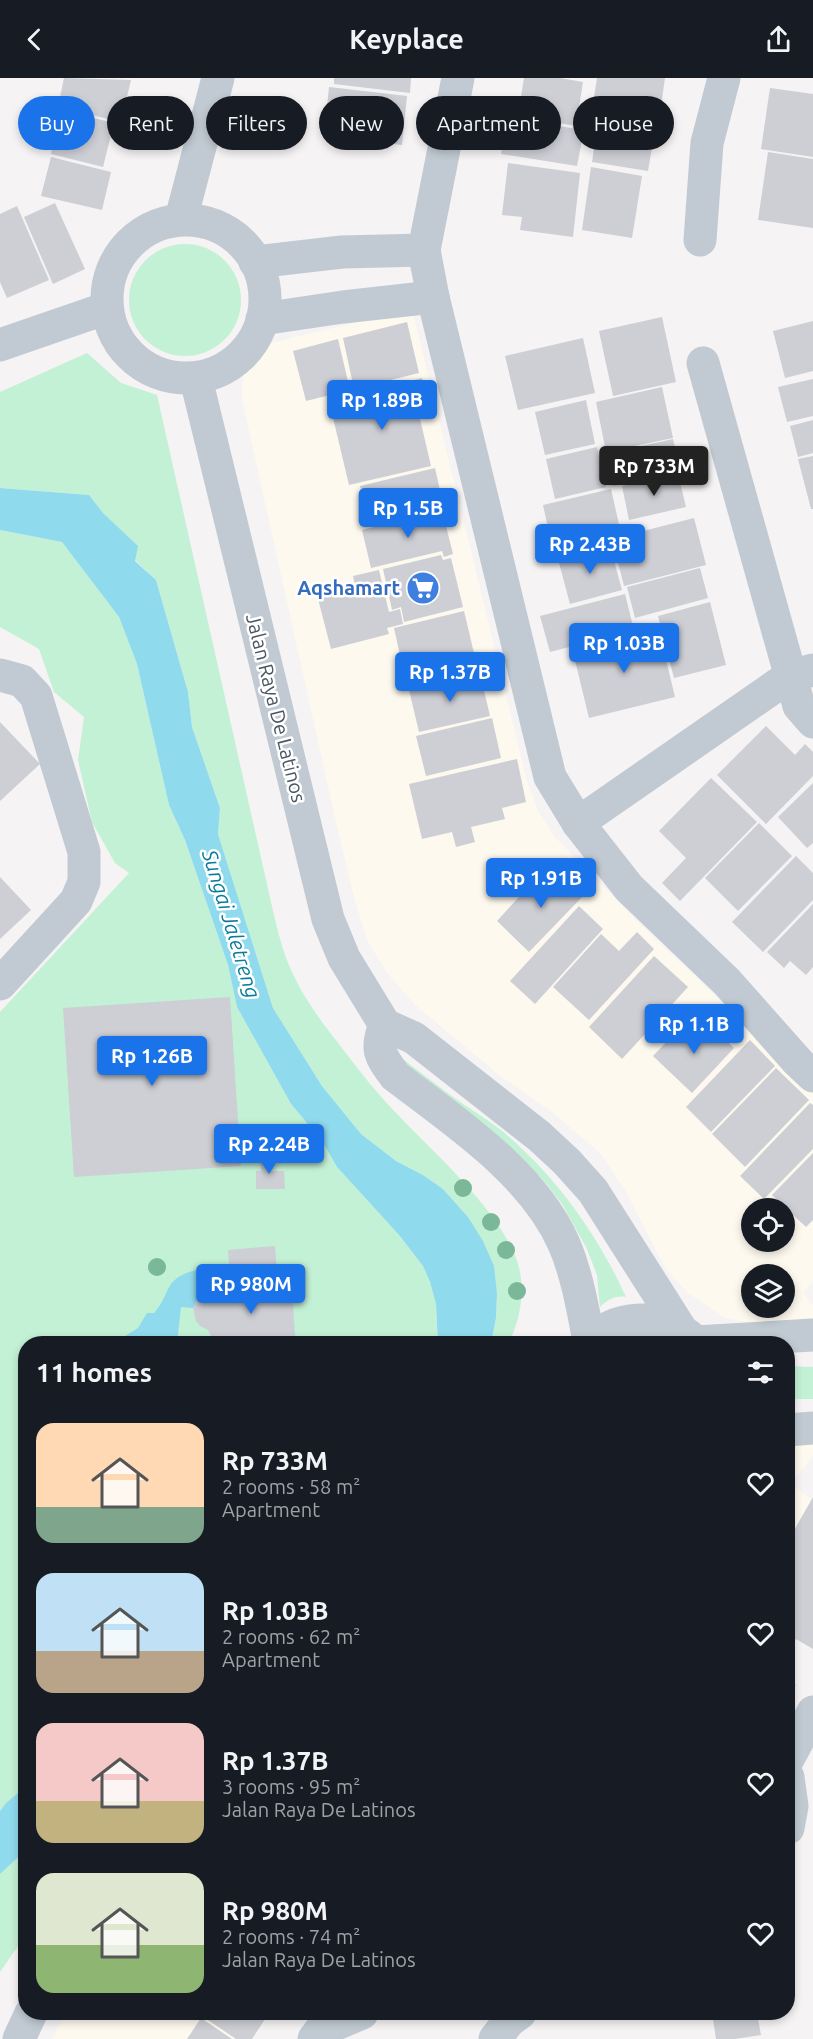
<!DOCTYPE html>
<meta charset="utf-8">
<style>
body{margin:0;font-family:Ubuntu,sans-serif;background:#242831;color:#f1f3f6;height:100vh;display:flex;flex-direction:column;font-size:22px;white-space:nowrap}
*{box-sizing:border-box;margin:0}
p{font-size:20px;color:#9ea1a6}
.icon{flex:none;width:33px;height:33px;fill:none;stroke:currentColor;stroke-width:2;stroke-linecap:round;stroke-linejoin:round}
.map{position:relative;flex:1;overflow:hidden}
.details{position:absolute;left:18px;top:1258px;width:777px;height:684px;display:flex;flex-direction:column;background:#171b24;border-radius:24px;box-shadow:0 3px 9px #0003}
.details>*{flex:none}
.guide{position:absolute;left:18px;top:18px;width:777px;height:54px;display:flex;gap:12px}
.controls{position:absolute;left:741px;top:1120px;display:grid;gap:12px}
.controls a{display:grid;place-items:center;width:54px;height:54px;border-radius:50%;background:#171b24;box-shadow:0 3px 9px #0003;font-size:30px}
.price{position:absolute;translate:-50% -51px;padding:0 14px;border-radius:6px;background:#1a73e8;color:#fff;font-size:20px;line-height:39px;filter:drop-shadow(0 2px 3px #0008)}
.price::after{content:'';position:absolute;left:50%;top:36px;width:18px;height:14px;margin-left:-9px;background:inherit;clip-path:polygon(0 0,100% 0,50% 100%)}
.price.on{background:#222;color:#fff}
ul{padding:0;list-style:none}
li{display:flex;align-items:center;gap:18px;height:150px;padding:0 18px}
li span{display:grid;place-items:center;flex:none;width:168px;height:120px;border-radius:18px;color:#555}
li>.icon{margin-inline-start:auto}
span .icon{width:72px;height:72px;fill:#fffc;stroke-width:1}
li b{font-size:26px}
h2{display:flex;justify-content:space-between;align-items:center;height:72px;padding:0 18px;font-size:26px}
.tag{padding:0 21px;border-radius:27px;background:#171b24;box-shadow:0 3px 9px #0003;font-size:21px;line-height:54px}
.tag.on{background:#1a73e8;color:#fff}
header{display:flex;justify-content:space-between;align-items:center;height:78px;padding:0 18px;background:#171b24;font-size:27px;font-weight:700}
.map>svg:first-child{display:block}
</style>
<header><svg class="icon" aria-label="back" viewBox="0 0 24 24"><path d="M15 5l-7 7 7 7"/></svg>Keyplace<svg class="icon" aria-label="share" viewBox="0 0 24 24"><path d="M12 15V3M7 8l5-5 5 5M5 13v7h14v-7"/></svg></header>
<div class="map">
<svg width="813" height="1961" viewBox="0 0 813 1961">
<rect width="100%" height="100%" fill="#f5f3f3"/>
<g fill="#fdf9ef" fill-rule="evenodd">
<path d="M412,231L527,703L538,733L555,759L636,842L813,1011V1204L803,1215L813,1227V1246L763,1247L725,1240L688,1215L665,1190L625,1112L601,1076L552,1034L499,997L414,926L387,895L368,864L355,823L337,749L242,321V306L245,290L256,274L271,265ZM752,1131H784V1164H752ZM752,1197H784V1230H752Z"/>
<path d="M788,1355L813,1362V1378L791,1406L813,1422V1531L788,1576Z"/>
<path d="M66,1935H252L234,1961H52Z"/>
</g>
<g fill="#c3f1d5">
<circle cx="185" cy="222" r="56"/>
<path d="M87,275L121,305L157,317L273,833C278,854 283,875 292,894C304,921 323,946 342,970C360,994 379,1018 400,1039C436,1077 500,1133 517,1183C526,1209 521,1242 508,1266H491L496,1240L497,1216L468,1139L443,1111L423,1097L396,1083L361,1056L322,1008L273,930L218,756L220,730L192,649L188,614L156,502L135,482L104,436L89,417L0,410V314Z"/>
<path d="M0,452L62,464L119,539L137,586L169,727L185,762L228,887L237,929L291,1026L322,1063L337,1089L399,1157L423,1188L430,1204L436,1226L438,1266H26L25,1709L6,1725L0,1733V934L129,795L115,785L92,744L78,682L84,639L54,614L39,571L0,549Z"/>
<path d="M398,977C413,989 429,1001 445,1013C463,1027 483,1038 501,1052C555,1097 597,1155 626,1219C616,1217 607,1222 600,1229L597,1197L587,1171L562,1126L544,1103L527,1086L392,978Z"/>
<path d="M788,1288L813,1289V1321H788Z"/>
<path d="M25,1773V1858L0,1894V1796Z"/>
</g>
<g fill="#90daee">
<path d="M0,410L89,417L104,436L138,468L135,483L156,502L188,614L192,649L220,730L218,756L273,930L322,1008L361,1056L396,1083L423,1097L443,1111L468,1139L483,1163L494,1188L497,1216L496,1240L491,1266H438L436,1226L430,1204L423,1188L399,1157L337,1089L322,1063L291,1026L237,929L228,887L185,762L169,727L137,586L119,539L62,464L0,452Z"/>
<path d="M196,1192L208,1193L207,1214L199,1219L193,1230L181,1229L177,1266H112L138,1250L147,1235H154C172,1215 162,1201 196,1192Z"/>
<path d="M25,1709V1773L0,1796V1733L6,1725Z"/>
</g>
<g fill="#cdcfd5">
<path d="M64,0L131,2L121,44L58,29Z"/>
<path d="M334,0H411L410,15L334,6Z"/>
<path d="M524,0H560L583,4L576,48L518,38Z"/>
<path d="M597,0H665L659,41L592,32Z"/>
<path d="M329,9L407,18L402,67L324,58Z"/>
<path d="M770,10L813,16V79L761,71Z"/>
<path d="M61,32L114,45L103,89L51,76Z"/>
<path d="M599,36L656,45L648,93L592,84Z"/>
<path d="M507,40L584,52L577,88L501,76Z"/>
<path d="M768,74L813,81V150L758,142Z"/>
<path d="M51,79L111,94L102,132L41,118Z"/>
<path d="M508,85L580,95L573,159L520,152L522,139L502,137Z"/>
<path d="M591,89L642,98L632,160L582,152Z"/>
<path d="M55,125L85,191L53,206L24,139Z"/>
<path d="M17,128L49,202L7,220L0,204V136Z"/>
<path d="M662,239L676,304L613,318L599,253Z"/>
<path d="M813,243V293L785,300L773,253Z"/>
<path d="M407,244L419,295L354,311L343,260Z"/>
<path d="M583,260L595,315L518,332L505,278Z"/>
<path d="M338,261L350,312L306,323L293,273Z"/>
<path d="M422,300L429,326L417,328L431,388L349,407L329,323Z"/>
<path d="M813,301V338L787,344L778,309Z"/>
<path d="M662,309L673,360L606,374L596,324Z"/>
<path d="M586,322L595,366L545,377L535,334Z"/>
<path d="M813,342V375L798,379L790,348Z"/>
<path d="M673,361L680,393L613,408L606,376Z"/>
<path d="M597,369L606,409L555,421L546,381Z"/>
<path d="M813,378V431H811L798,381Z"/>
<path d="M435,390L444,430L370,448L360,408Z"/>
<path d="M678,396L686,429L629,442L622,408Z"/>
<path d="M611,411L621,455L553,472L543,427Z"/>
<path d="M442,432L453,476L444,479L442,473L371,490L362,452Z"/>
<path d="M694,440L706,487L624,508L612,461Z"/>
<path d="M610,468L622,512L570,526L558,481Z"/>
<path d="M441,477L443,482L451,480L463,529L404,544L401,529L392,532L383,491Z"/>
<path d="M700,490L708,520L635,540L627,509Z"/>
<path d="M379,492L389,534L400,531L403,546L387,550L389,556L331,571L317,517L355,508L353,498Z"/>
<path d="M625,516L634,552L550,574L540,538Z"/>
<path d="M710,524L726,587L674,600L658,538Z"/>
<path d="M464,533L478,592L407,609L394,550Z"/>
<path d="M659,553L675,619L589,640L573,574Z"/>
<path d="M480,595L490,638L419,654L409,612Z"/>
<path d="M492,640L501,680L426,698L416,658Z"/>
<path d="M0,644L40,686L0,723Z"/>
<path d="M766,648L795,677L805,666L813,674V698L766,746L717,697Z"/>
<path d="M517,681L526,724L502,730L505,741L471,749L475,764L456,769L452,754L422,761L409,706Z"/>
<path d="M711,700L757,744L680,823L662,805L709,756L686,780L659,753Z"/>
<path d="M813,705V765L807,770L778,739Z"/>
<path d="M759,745L792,778L738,833L705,800Z"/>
<path d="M796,778L813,795V822L763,874L732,844Z"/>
<path d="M556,789L585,816L529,874L497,843L527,810L532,815Z"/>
<path d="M0,799L31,832L0,861Z"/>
<path d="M813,826V889L806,897L790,883L784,890L767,874Z"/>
<path d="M579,828L603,851L535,926L510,903Z"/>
<path d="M637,854L654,871L589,942L553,909L601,856L619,873Z"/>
<path d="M654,878L688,909L622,981L589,949Z"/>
<path d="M230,919L241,1088L74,1099L63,930Z"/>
<path d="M703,941L734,970L692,1015L653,978L680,950L687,958Z"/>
<path d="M750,962L775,988L711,1054L686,1029Z"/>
<path d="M776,990L809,1022L745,1089L712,1056Z"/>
<path d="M810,1025L813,1027V1071L764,1121L740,1098Z"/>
<path d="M261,1074H270V1093H284L285,1111H256V1093H261Z"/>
<path d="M813,1075V1142L806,1149L772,1117Z"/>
<path d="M275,1168L277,1196L230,1199L228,1172Z"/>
<path d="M291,1196L295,1257L305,1266H215L208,1252L200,1248L196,1243L193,1230L199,1219L204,1215L215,1213L226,1219L230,1225H243L242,1205L263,1206V1202H277L278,1197Z"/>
<path d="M813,1419V1571L796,1561L788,1576V1463Z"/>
<path d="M788,1602L796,1607L788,1622Z"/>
<path d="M204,1935H269L252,1961H236L202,1938Z"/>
<path d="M712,1935H757L761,1957L735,1961H716Z"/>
<path d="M201,1940L232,1961H187Z"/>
</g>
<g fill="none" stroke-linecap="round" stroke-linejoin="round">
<g stroke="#c1cad2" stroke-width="33">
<path d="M458,0L424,172L433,219L550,699L578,745L629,810L727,904L798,984L813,998"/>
<path d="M181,141L218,0"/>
<circle cx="186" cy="221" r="79"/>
<path d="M700,162L707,65L724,0"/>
<path d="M255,184L342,174L424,172"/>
<path d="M262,241L343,229L433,219"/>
<path d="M0,267L107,230"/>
<path d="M703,285L799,628L813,644"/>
<path d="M196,301L328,841L344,880L385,947L414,960L539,1058L567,1084L593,1113L682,1253"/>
<path d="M0,597L22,603L36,618L84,774V804L76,823L0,906"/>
<path d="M578,745L790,598L813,592"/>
<path d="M385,947C375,971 380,978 395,998C455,1044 533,1095 564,1166C577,1196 583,1232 589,1263"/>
<path d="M695,1264L813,1257"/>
<path d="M588,1266C614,1236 658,1235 689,1258"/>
<path d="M788,1352L813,1350"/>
<path d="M788,1681L813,1634"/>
<path d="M788,1699L792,1728L788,1750"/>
<path d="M19,1961L31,1935"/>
<path d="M314,1961L320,1953L362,1935"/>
<path d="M495,1961L509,1943L520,1935"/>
</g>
</g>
<g fill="#7bb799">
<circle cx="463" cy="1110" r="9"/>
<circle cx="491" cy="1144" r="9"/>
<circle cx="506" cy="1172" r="9"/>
<circle cx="157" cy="1189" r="9"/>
<circle cx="517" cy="1213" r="9"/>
</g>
<defs>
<symbol id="supermarket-disc" viewBox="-11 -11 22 22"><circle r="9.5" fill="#3f7fe0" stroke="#fff"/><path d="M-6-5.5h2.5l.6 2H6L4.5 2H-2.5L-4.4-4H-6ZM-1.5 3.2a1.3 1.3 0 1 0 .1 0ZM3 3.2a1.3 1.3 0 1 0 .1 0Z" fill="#fff"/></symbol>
</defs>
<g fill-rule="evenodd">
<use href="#supermarket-disc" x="404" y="491" width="38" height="38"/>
</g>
<g text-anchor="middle" stroke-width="5" stroke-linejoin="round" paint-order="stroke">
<g font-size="20" font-weight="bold" fill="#366cbe" stroke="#fff" text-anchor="end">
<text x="400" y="517">Aqshamart</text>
</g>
<g font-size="20" fill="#4a5661" stroke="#fff">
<text transform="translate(276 630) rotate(76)" y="7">Jalan Raya De Latinos</text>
</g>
<g font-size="21" font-style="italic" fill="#0c7c9b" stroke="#fff">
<text transform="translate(231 846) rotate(73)" y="7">Sungai Jaletreng</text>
</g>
</g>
</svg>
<div class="controls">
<a><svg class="icon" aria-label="locate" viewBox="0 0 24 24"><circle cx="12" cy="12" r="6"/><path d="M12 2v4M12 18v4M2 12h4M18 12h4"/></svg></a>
<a><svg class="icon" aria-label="layers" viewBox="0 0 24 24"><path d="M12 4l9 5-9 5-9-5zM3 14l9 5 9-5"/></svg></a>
</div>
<b class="price" style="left:382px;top:353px">Rp 1.89B</b>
<b class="price on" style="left:654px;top:419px">Rp 733M</b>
<b class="price" style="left:408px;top:461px">Rp 1.5B</b>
<b class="price" style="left:590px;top:497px">Rp 2.43B</b>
<b class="price" style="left:624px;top:596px">Rp 1.03B</b>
<b class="price" style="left:450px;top:625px">Rp 1.37B</b>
<b class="price" style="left:541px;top:831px">Rp 1.91B</b>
<b class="price" style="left:694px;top:977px">Rp 1.1B</b>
<b class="price" style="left:152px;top:1009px">Rp 1.26B</b>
<b class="price" style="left:269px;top:1097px">Rp 2.24B</b>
<b class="price" style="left:251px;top:1237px">Rp 980M</b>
<div class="guide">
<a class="tag on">Buy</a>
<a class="tag">Rent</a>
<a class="tag">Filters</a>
<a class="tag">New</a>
<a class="tag">Apartment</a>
<a class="tag">House</a>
</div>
<section class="details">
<h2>11 homes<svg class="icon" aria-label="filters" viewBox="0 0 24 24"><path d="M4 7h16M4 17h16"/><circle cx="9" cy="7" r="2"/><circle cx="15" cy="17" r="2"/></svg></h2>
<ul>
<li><span style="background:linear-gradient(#ffd9b3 70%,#7fa58c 0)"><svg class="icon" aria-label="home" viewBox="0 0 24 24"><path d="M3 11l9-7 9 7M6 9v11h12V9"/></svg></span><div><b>Rp 733M</b><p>2 rooms · 58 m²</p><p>Apartment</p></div><svg class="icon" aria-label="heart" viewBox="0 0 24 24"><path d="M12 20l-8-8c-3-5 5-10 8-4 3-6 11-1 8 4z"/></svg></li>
<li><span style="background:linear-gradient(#bfe0f5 65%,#b9a48a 0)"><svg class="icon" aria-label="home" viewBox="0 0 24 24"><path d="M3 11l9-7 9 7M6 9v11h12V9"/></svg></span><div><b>Rp 1.03B</b><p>2 rooms · 62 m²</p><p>Apartment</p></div><svg class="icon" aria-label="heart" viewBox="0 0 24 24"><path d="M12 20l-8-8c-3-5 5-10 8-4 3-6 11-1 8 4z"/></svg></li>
<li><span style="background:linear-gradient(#f6c9c9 65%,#c2b280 0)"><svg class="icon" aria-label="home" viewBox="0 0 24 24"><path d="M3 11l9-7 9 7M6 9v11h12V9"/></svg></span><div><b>Rp 1.37B</b><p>3 rooms · 95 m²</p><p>Jalan Raya De Latinos</p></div><svg class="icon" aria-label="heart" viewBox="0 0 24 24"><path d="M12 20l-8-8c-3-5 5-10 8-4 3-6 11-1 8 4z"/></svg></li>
<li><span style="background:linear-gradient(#dfe7d0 60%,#8fb573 0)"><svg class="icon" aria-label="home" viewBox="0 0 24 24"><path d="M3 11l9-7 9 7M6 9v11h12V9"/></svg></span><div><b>Rp 980M</b><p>2 rooms · 74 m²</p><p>Jalan Raya De Latinos</p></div><svg class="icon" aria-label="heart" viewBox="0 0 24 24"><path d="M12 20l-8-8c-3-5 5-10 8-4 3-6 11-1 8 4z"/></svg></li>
</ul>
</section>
</div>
